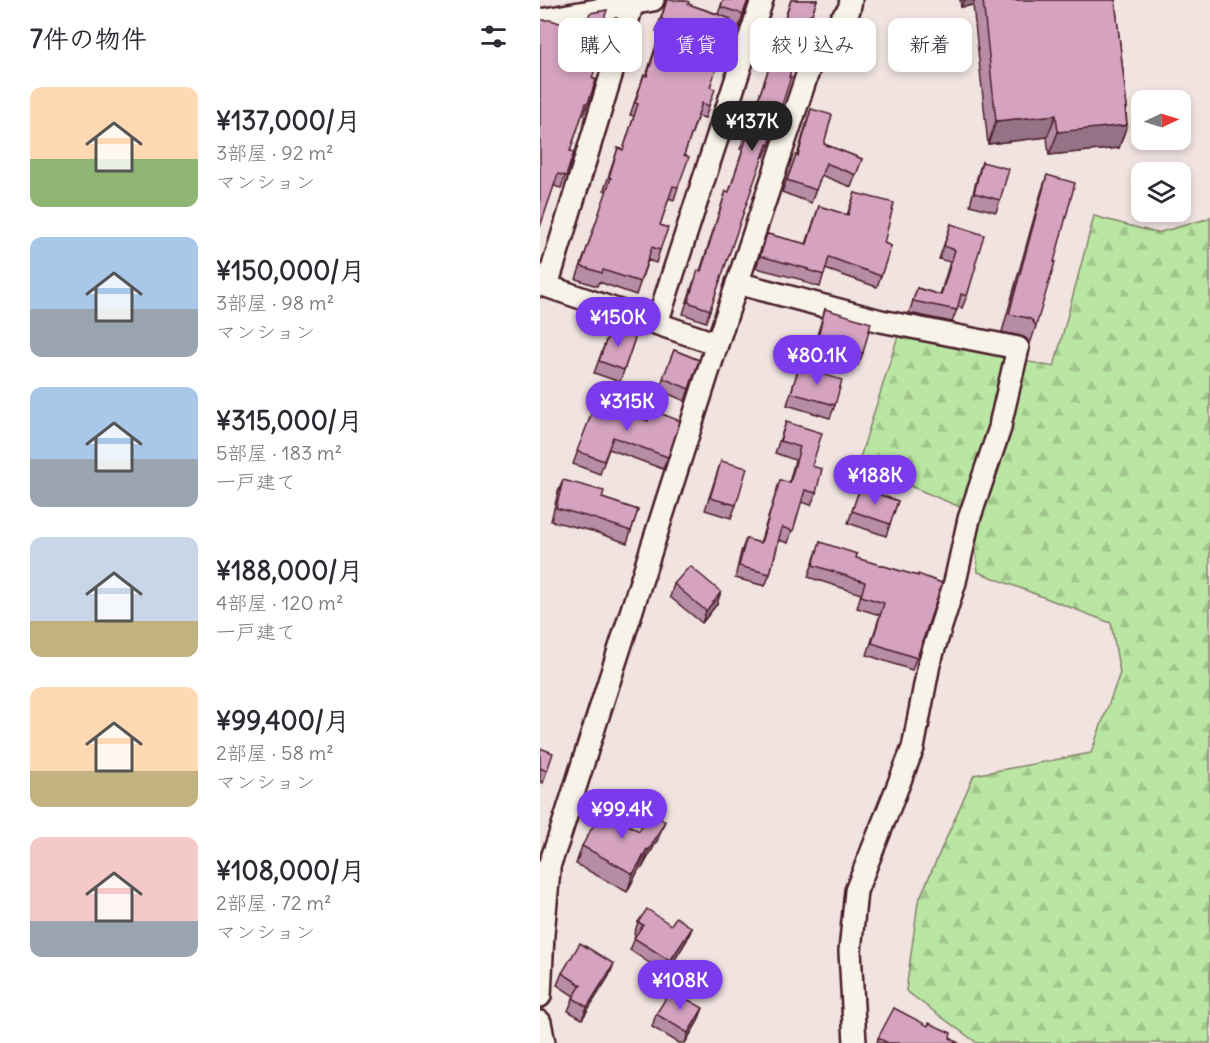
<!DOCTYPE html>
<html lang="ja">
<meta charset="utf-8">
<style>
body{margin:0;font-family:Delius,"Klee One",sans-serif;background:#f2f2f3;color:#2b2b33;height:100vh;display:flex;flex-direction:column;font-size:22px;white-space:nowrap}
*{box-sizing:border-box;margin:0}
p{font-size:20px;color:#7c7c81}
.icon{flex:none;width:33px;height:33px;fill:none;stroke:currentColor;stroke-width:2;stroke-linecap:round;stroke-linejoin:round}
.map{position:relative;flex:1;overflow:hidden}
.drawer{display:flex;flex-direction:column;background:#fff;width:540px}
.drawer>*{flex:none}
.guide{position:absolute;left:18px;top:18px;width:561px;height:54px;display:flex;gap:12px}
.needle{width:39px;rotate:86deg}
.tools{position:absolute;left:591px;top:90px;display:grid;gap:12px}
.tools a{display:grid;place-items:center;width:60px;height:60px;border-radius:12px;background:#fff;box-shadow:0 3px 9px #0003;font-size:30px}
.price{position:absolute;translate:-50% -51px;padding:0 14px;border-radius:21px;background:#7c3aed;color:#fff;font-size:20px;line-height:39px;filter:drop-shadow(0 2px 3px #0008)}
.price::after{content:'';position:absolute;left:50%;top:36px;width:18px;height:14px;margin-left:-9px;background:inherit;clip-path:polygon(0 0,100% 0,50% 100%)}
.price.on{background:#222;color:#fff}
ul{padding:0;list-style:none}
li{display:flex;align-items:center;gap:18px;height:150px;padding:0 30px}
li span{display:grid;place-items:center;flex:none;width:168px;height:120px;border-radius:12px;color:#555}
li>.icon{margin-inline-start:auto}
span .icon{width:72px;height:72px;fill:#fffc;stroke-width:1}
li b{font-size:26px}
h2{display:flex;justify-content:space-between;align-items:center;height:72px;padding:0 30px;font-size:26px}
.chip{padding:0 21px;border-radius:12px;background:#fff;box-shadow:0 3px 9px #0003;font-size:21px;line-height:54px}
.chip.on{background:#7c3aed;color:#fff}
main{display:flex;flex:1;min-height:0}
.map>svg:first-child{display:block}
</style>
<main>
<section class="drawer">
<h2>7件の物件<svg class="icon" aria-label="filters" viewBox="0 0 24 24"><path d="M4 7h16M4 17h16"/><circle cx="9" cy="7" r="2"/><circle cx="15" cy="17" r="2"/></svg></h2>
<ul>
<li><span style="background:linear-gradient(#ffd9b3 60%,#8fb573 0)"><svg class="icon" aria-label="home" viewBox="0 0 24 24"><path d="M3 11l9-7 9 7M6 9v11h12V9"/></svg></span><div><b>¥137,000/月</b><p>3部屋 · 92 m²</p><p>マンション</p></div></li>
<li><span style="background:linear-gradient(#a9c7e8 60%,#9aa5b1 0)"><svg class="icon" aria-label="home" viewBox="0 0 24 24"><path d="M3 11l9-7 9 7M6 9v11h12V9"/></svg></span><div><b>¥150,000/月</b><p>3部屋 · 98 m²</p><p>マンション</p></div></li>
<li><span style="background:linear-gradient(#a9c7e8 60%,#9aa5b1 0)"><svg class="icon" aria-label="home" viewBox="0 0 24 24"><path d="M3 11l9-7 9 7M6 9v11h12V9"/></svg></span><div><b>¥315,000/月</b><p>5部屋 · 183 m²</p><p>一戸建て</p></div></li>
<li><span style="background:linear-gradient(#c9d6e8 70%,#c2b280 0)"><svg class="icon" aria-label="home" viewBox="0 0 24 24"><path d="M3 11l9-7 9 7M6 9v11h12V9"/></svg></span><div><b>¥188,000/月</b><p>4部屋 · 120 m²</p><p>一戸建て</p></div></li>
<li><span style="background:linear-gradient(#ffd9b3 70%,#c2b280 0)"><svg class="icon" aria-label="home" viewBox="0 0 24 24"><path d="M3 11l9-7 9 7M6 9v11h12V9"/></svg></span><div><b>¥99,400/月</b><p>2部屋 · 58 m²</p><p>マンション</p></div></li>
<li><span style="background:linear-gradient(#f6c9c9 70%,#9aa5b1 0)"><svg class="icon" aria-label="home" viewBox="0 0 24 24"><path d="M3 11l9-7 9 7M6 9v11h12V9"/></svg></span><div><b>¥108,000/月</b><p>2部屋 · 72 m²</p><p>マンション</p></div></li>
</ul>
</section>
<div class="map">
<svg width="670" height="1043" viewBox="0 0 670 1043">
<defs>
<pattern id="forest-firs" width="22" height="20" patternUnits="userSpaceOnUse" patternTransform="scale(1.5)"><rect width="22" height="20" fill="#b9e6a3"/><path d="M5 1l3.5 6h-7zM16 11l3.5 6h-7z" fill="#a1c58c"/></pattern>
</defs>
<rect width="100%" height="100%" fill="#f0e3e0"/>
<filter id="ink" filterUnits="userSpaceOnUse"><feTurbulence type="fractalNoise" baseFrequency=".0167" numOctaves="2"/><feDisplacementMap in="SourceGraphic" scale="12" xChannelSelector="R" yChannelSelector="G"/><feConvolveMatrix kernelMatrix="1 2 1 2 8 2 1 2 1" color-interpolation-filters="sRGB"/></filter>
<g filter="url(#ink)">
<path fill="url(#forest-firs)" stroke="#828267" stroke-width="1.5" d="M554,216L617,233L667,219L670,217V1043H437L366,991L378,902L434,775L551,753L580,673L571,623L438,572L432,512L318,464L358,336L514,367Z"/>
<g fill="none" stroke-linecap="round" stroke-linejoin="round">
<defs>
<g id="minor">
<path d="M0,20L113,0"/>
<path d="M197,283L341,321L478,348L461,421L460,428L429,519L415,582L389,664L373,748L316,891L310,951L315,1043"/>
<path d="M0,284L177,344"/>
<path d="M7,286L93,3"/>
<path d="M117,323L222,0"/>
<path d="M0,883L9,866L18,841L177,344L276,48L309,10L311,0"/>
<path d="M0,996L3,934L9,870"/>
<path d="M0,1022L4,1043"/>
</g>
</defs>
<use href="#minor" stroke="#4a1f2b" stroke-width="26"/>
<use href="#minor" stroke="#f7f3e8" stroke-width="21"/>
</g>
<g fill="#b78ca5" stroke="#4a1f2b" stroke-width="1.5">
<path d="M127,0L148,4L178,14L183,0H208L199,27L189,23L179,54L170,87L169,106L165,118L158,116L144,155L138,187L134,200L129,198L120,225V250L116,263L108,260L96,295L59,282L57,286L36,279L67,191L64,190L78,148L83,150L94,116L90,115L104,75L106,76L120,33L116,31Z"/>
<path d="M251,0H277L267,27L265,26L249,77L229,145L224,157L222,156L166,322L143,314L153,283L160,271L186,191L189,192L203,150L200,149L231,63H230Z"/>
<path d="M420,0H575L587,108L586,111L587,125L579,148L509,155L507,137L448,144L433,5L421,7Z"/>
<path d="M57,40L52,78L56,80L44,115H42L30,151L34,152L21,188L14,186Z"/>
<path d="M271,109L284,144L322,159L311,187L281,175L271,203L242,192L256,155L257,156L267,121Z"/>
<path d="M442,162L460,200L456,212L430,205L438,174Z"/>
<path d="M507,175L496,326L490,344L486,338L481,336L462,332L501,193Z"/>
<path d="M315,193L344,243L351,246L337,287L285,269L280,287L263,282V280L216,268L227,234L266,244L279,206L307,215Z"/>
<path d="M411,224L435,265L427,296L422,308L418,307L412,322L369,313L377,288L400,295L410,262L399,259Z"/>
<path d="M285,309L323,353L318,365L272,352Z"/>
<path d="M71,327L96,335L80,382L54,373Z"/>
<path d="M134,350L159,360L145,401L119,390Z"/>
<path d="M259,367L295,405L290,418L247,405Z"/>
<path d="M56,402L108,421L128,457L123,469L69,449L60,474L33,464Z"/>
<path d="M246,422L272,466L276,493L271,505L261,502L248,543L239,540L230,574L225,586L195,578L201,552L206,539L220,543L240,480L249,483L255,460L235,453Z"/>
<path d="M181,461L196,505L191,518L165,510Z"/>
<path d="M23,480L62,498L98,510L87,543L52,531L11,521L18,492Z"/>
<path d="M320,488L358,501L346,536L308,523Z"/>
<path d="M280,542L316,558L402,583L372,670L327,655L340,615L317,608L321,594L268,577Z"/>
<path d="M134,584L177,604L162,623L130,597Z"/>
<path d="M0,748L7,771L3,783L0,782Z"/>
<path d="M99,831L118,839L102,868L100,867L87,892L36,864L42,846Z"/>
<path d="M98,922L152,928L147,940L126,974L90,950L96,936L94,934Z"/>
<path d="M22,973L69,976L42,1019L28,1011L34,996L17,985Z"/>
<path d="M116,1014L158,1021L145,1043H139L112,1027Z"/>
<path d="M338,1038H410L418,1043H337Z"/>
</g>
<g fill="#957286" stroke="#4a1f2b" stroke-width="1.5">
<path d="M424,0H435L433,5L421,7Z"/>
<path d="M585,108H587L580,126L587,125L579,148L509,155L518,132Z"/>
<path d="M516,115L507,137L448,144L456,121Z"/>
<path d="M181,592L177,604L162,623L166,611Z"/>
<path d="M125,821L118,839L102,868L109,850Z"/>
<path d="M107,849L100,867L87,892L93,874Z"/>
<path d="M152,928L147,940L126,974L130,961Z"/>
<path d="M74,964L69,976L42,1019L47,1007Z"/>
<path d="M163,1008L158,1021L145,1043L148,1033Z"/>
</g>
<g fill="#d5a3c0" stroke="#4a1f2b" stroke-width="1.5">
<path d="M127,0H143L149,2L148,4L191,19L179,54L181,55L170,87L175,89L169,106L162,103L144,155L149,157L138,187L133,186L120,225L128,228L120,250L112,247L100,282L63,270L62,273L41,266L71,178L69,177L78,148L83,150L98,104L95,103L104,75L107,76L125,20L121,19Z"/>
<path d="M183,0H208L203,14L181,7Z"/>
<path d="M251,0H277L272,14H270L249,77H251L229,145L227,144L170,310L148,302L158,270L161,271L186,191L189,192L207,137H205L235,51H234Z"/>
<path d="M443,0H575L587,108H585L587,125L518,132L516,115L456,121Z"/>
<path d="M67,10L57,40L64,43L52,78L56,80L48,103H46L30,151L34,152L26,176L18,174L0,227V20H11L43,31L50,13Z"/>
<path d="M271,109L292,115L284,144L322,159L316,175L286,163L276,190L247,180L256,155L258,156Z"/>
<path d="M442,162L469,169L460,200L434,193Z"/>
<path d="M507,175L535,183L514,262H515L496,326L492,320L488,318L469,314Z"/>
<path d="M315,193L354,203L344,243L351,246L341,276L289,257L284,275L267,270L268,269L220,256L227,234L267,244L279,206L308,215Z"/>
<path d="M411,224L444,235L435,265L436,266L427,296L421,294L417,310L373,301L377,288L401,295L415,250L404,246Z"/>
<path d="M285,309L331,323L323,353L277,340Z"/>
<path d="M71,327L96,335L84,370L59,361Z"/>
<path d="M134,350L159,360L149,389L123,378Z"/>
<path d="M259,367L302,380L295,405L251,393Z"/>
<path d="M56,402L108,421L112,410L140,421L128,457L73,437L64,461L37,451Z"/>
<path d="M246,422L282,433L272,466L282,469L276,493L265,490L253,531L242,527L230,574L199,566L206,539L221,543L240,480L250,483L260,447L240,441Z"/>
<path d="M181,461L207,468L196,505L170,498Z"/>
<path d="M23,480L64,491L62,498L98,510L91,531L56,519L16,508Z"/>
<path d="M320,488L358,501L350,524L312,511Z"/>
<path d="M280,542L317,554L316,558L378,576V574L402,583L377,658L332,643L344,603L321,596L325,582L273,565Z"/>
<path d="M150,566L181,592L166,611L134,584Z"/>
<path d="M0,748L13,753L7,771L0,768Z"/>
<path d="M62,810L99,831L109,812L125,821L109,850L107,849L93,874L42,846Z"/>
<path d="M107,909L131,925L136,917L152,928L130,961L94,938L103,925L98,922Z"/>
<path d="M40,943L74,964L47,1007L33,998L41,985L22,973Z"/>
<path d="M131,990L163,1008L148,1033L116,1014Z"/>
<path d="M354,1008L388,1026L389,1023L411,1033L410,1038L418,1043H348L338,1038Z"/>
</g>
</g>
</svg>
<div class="tools">
<a><svg class="needle" viewBox="-14 -14 28 28"><path d="M0-13l5 13h-10z" fill="#e53935"/><path d="M0 13l5-13h-10z" fill="#7c7c81"/></svg></a>
<a><svg class="icon" aria-label="layers" viewBox="0 0 24 24"><path d="M12 4l9 5-9 5-9-5zM3 14l9 5 9-5"/></svg></a>
</div>
<b class="price on" style="left:212px;top:152px">¥137K</b>
<b class="price" style="left:78px;top:348px">¥150K</b>
<b class="price" style="left:277px;top:386px">¥80.1K</b>
<b class="price" style="left:87px;top:432px">¥315K</b>
<b class="price" style="left:335px;top:506px">¥188K</b>
<b class="price" style="left:82px;top:840px">¥99.4K</b>
<b class="price" style="left:140px;top:1011px">¥108K</b>
<div class="guide">
<a class="chip">購入</a>
<a class="chip on">賃貸</a>
<a class="chip">絞り込み</a>
<a class="chip">新着</a>
</div>
</div>
</main>
